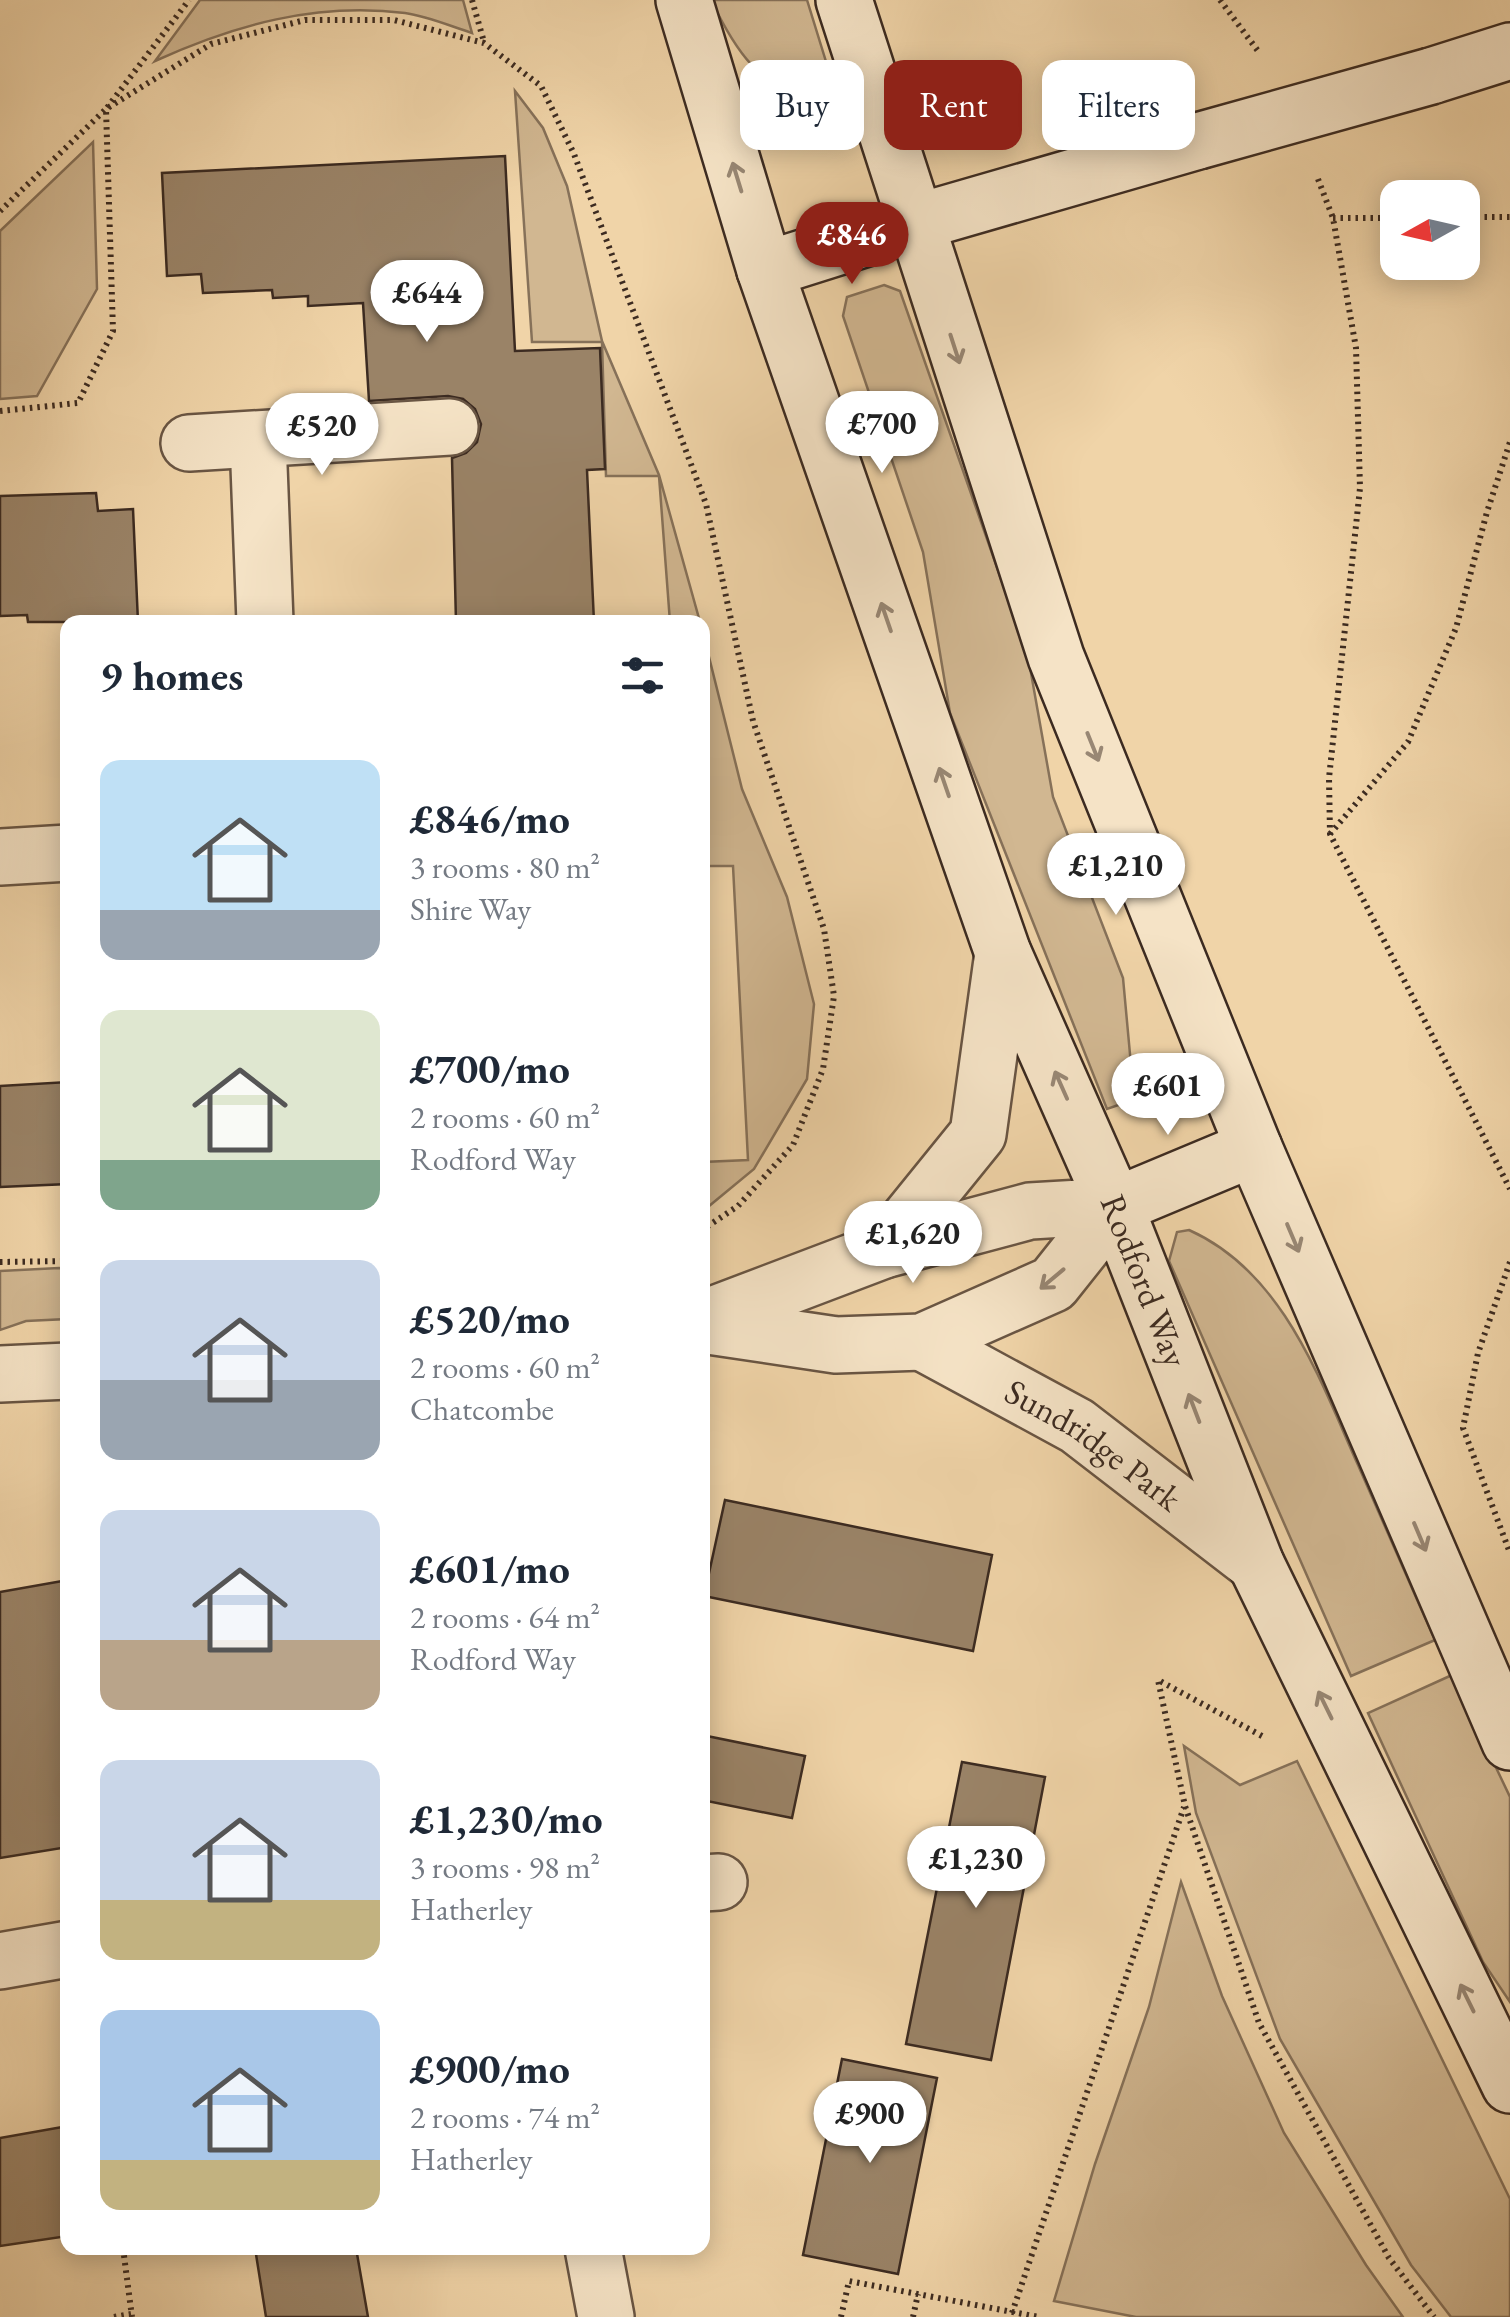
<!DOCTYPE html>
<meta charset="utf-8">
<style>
body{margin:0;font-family:"EB Garamond",serif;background:#f2f2f3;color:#1f2937;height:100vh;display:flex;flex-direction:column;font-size:38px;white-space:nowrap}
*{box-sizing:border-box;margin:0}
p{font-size:32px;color:#747a83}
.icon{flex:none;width:55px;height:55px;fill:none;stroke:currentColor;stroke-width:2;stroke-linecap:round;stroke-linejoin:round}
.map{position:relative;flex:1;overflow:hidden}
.drawer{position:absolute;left:60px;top:615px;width:650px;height:1640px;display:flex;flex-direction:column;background:#fff;border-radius:20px;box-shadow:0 5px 25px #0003}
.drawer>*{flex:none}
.hud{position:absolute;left:740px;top:60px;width:620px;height:90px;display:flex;gap:20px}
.needle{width:65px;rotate:262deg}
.tools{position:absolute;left:1380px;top:180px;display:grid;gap:20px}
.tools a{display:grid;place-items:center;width:100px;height:100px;border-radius:20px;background:#fff;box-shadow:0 5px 25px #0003;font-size:50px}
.price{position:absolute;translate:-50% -85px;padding:0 22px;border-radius:35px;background:#fff;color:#222;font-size:32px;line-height:65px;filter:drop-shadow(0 2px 5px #0008)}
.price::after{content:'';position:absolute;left:50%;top:60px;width:30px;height:22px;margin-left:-15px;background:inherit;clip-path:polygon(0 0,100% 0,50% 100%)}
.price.selected{background:#8f2418;color:#fff}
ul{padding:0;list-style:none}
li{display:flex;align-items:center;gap:30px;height:250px;padding:0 40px}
li span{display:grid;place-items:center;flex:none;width:280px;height:200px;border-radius:20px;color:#555}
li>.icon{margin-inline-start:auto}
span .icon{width:120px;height:120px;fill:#fffc;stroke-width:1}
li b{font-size:42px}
h2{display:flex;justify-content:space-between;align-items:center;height:120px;padding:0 40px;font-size:42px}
.pill{padding:0 35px;border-radius:20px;background:#fff;box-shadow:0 5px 25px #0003;font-size:35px;line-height:90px}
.pill.selected{background:#8f2418;color:#fff}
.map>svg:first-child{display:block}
</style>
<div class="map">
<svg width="1510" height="2317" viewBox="0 0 1510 2317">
<rect width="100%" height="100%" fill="#f0d4a8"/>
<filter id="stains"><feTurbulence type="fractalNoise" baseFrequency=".002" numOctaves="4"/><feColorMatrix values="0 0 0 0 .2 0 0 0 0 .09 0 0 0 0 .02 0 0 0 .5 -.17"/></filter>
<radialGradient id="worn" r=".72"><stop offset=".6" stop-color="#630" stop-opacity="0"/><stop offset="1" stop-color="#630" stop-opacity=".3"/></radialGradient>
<g fill="#d1b791" stroke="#867159" stroke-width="2.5">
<path d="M200,0H463L472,33C450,26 427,16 405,13C316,2 234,25 155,61Z"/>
<path d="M711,0H807L836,94L831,102L815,106C757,81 738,56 711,0Z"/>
<path d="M515,91L543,128L567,186L602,341L659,475L700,622H670L659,476H606L602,342H532Z"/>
<path d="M93,142L97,289L37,396L0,399V231Z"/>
<path d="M884,285L900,291L1028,656L1053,797L1123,978L1131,1065L1127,1102L1107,1109L950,713L923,552L843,316L847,297Z"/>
<path d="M703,633L742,789L787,897L814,1004L807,1079L754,1169L703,1211V1162L748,1160L733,866H703Z"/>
<path d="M1189,1230C1283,1272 1319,1378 1358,1465C1384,1524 1409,1582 1435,1640L1351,1676L1169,1261L1177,1232Z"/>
<path d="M59,1268L67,1269V1319L26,1321L0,1330V1271Z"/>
<path d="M1452,1675L1510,1797V2002L1483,1962L1368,1713Z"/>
<path d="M1184,1746L1240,1785L1297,1761L1510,2199V2317H1451L1411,2265L1280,2039L1196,1813Z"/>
<path d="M1181,1882L1222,1996L1284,2133L1366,2265L1403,2317H1136L1054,2301L1095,2164L1149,2007Z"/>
</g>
<g fill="#9a8367" stroke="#3c2b21" stroke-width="2.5">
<path d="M505,156L515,351L600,348L605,469L587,470L594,622H456L452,458L466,453L477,442L481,424L475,409L463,399L448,396L369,401L363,303L308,306V296L273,298L272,290L203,293L201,274L167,276L162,173Z"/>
<path d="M96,493L98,511L133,509L138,622H28L27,615L0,616V496Z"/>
<path d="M68,1082V1184L0,1187V1086Z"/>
<path d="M725,1500L992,1555L973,1651L704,1596Z"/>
<path d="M68,1580V1847L0,1858V1592Z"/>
<path d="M702,1735L805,1756L792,1818L702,1800Z"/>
<path d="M962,1762L1045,1777L991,2060L906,2044Z"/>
<path d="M842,2059L937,2078L898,2274L803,2255Z"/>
<path d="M68,2126V2236L0,2246V2138Z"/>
<path d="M255,2248H356L368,2317H266Z"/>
</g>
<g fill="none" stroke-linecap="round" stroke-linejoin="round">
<defs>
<g id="street">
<path d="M258,440L265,622"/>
<path d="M189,443L450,427"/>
<path d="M0,857L68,853"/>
<path d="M884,1250L978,1134L1003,953"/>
<path d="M702,1319L884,1250L1030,1211L1115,1206"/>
<path d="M702,1325L836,1345L922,1342L1053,1284L1115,1206"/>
<path id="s1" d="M922,1342L1077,1426L1256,1564"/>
<path d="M0,1374L68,1371"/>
<path d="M702,1883L719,1882"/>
<path d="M0,1961L68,1949"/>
<path d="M593,2248L606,2317"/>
</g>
<g id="secondary">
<path id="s2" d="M684,0L765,270L1003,953L1115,1206L1256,1564L1510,2085"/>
<path d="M844,0L1056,657L1254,1148L1510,1742"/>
<path d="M1431,76L1510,51"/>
<path d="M765,270L914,223L1198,141"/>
<path d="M1115,1206L1254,1148"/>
</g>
</defs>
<use href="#street" stroke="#695543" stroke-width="60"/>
<use href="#secondary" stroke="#3c2b21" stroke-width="60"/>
<g stroke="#3c2b21" stroke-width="6" stroke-dasharray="2.5 5" stroke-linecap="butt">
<path d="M472,0L484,42"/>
<path d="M1220,0L1258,51"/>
<path d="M1318,179L1333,218L1356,348L1360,488L1329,778L1330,834L1510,1189"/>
<path d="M0,211L106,109L211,44L305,20H394L484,43L541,86L574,154L706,504L753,721L824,929L834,996L823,1069L793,1145L738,1206L702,1230"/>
<path d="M1462,217H1510"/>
<path d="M1333,218H1398"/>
<path d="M0,411L78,403L113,331L106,109L189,0"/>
<path d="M1330,834L1408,742L1456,628L1487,512L1510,442"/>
<path d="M0,1262L68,1261"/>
<path d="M1510,1262L1478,1353L1463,1428L1510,1553"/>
<path d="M1262,1736L1158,1680L1185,1806L1259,2023L1389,2258L1434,2317"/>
<path d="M123,2248L132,2317"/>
<path d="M1012,2313L1184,1807"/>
<path d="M114,2317L131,2314"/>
<path d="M841,2317L849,2281L1039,2317"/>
<path d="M913,2317L918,2294"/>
</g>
<use href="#street" stroke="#f5e3c6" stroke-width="55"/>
<use href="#secondary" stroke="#f5e3c6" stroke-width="55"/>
<defs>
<path id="secondary-bridge" d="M1198,141L1431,76"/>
</defs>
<use href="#secondary-bridge" stroke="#3c2b21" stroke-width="60" stroke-linecap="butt"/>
<use href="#secondary-bridge" stroke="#f5e3c6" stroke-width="55"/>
</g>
<defs><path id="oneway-shaft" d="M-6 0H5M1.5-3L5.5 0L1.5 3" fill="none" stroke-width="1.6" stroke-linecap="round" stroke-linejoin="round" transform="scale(2.5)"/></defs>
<g stroke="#988774">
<use href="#oneway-shaft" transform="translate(737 177) rotate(-107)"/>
<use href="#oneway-shaft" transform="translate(955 349) rotate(72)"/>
<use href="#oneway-shaft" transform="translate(886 617) rotate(-109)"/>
<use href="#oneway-shaft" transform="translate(1093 747) rotate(68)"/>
<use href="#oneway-shaft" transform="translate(944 782) rotate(-109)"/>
<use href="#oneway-shaft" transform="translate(1061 1085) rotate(-114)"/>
<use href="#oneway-shaft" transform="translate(1293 1238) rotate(67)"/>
<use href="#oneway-shaft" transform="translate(1052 1279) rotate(140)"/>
<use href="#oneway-shaft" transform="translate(1194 1408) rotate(-111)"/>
<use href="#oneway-shaft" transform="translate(1420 1537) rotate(67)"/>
<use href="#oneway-shaft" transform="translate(1325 1705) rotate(-116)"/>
<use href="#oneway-shaft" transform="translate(1467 1998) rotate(-116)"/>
</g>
<g text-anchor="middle" stroke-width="8" stroke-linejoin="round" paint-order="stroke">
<g font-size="35" fill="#3c2b21" stroke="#f5e3c6">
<text dy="12" stroke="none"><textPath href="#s2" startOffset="1362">Rodford Way</textPath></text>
<text dy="12" stroke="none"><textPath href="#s1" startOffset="200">Sundridge Park</textPath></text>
</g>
</g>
<rect width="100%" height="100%" filter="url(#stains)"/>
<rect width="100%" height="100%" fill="url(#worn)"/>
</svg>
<div class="tools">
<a><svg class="needle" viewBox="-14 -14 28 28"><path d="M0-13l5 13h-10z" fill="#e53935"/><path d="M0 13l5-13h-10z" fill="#747a83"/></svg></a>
</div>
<b class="price selected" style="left:852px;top:287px">£846</b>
<b class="price" style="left:427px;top:345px">£644</b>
<b class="price" style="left:882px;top:476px">£700</b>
<b class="price" style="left:322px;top:478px">£520</b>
<b class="price" style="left:1116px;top:918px">£1,210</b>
<b class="price" style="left:1168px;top:1138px">£601</b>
<b class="price" style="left:913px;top:1286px">£1,620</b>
<b class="price" style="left:976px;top:1911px">£1,230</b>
<b class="price" style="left:870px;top:2166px">£900</b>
<div class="hud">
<a class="pill">Buy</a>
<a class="pill selected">Rent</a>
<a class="pill">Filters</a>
</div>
<section class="drawer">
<h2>9 homes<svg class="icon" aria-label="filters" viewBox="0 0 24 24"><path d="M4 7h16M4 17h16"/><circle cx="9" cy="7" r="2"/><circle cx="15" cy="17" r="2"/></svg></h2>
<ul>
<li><span style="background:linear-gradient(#bfe0f5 75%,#9aa5b1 0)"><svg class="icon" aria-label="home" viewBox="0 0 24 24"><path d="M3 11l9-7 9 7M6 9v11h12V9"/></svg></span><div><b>£846/mo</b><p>3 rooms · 80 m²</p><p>Shire Way</p></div></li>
<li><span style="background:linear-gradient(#dfe7d0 75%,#7fa58c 0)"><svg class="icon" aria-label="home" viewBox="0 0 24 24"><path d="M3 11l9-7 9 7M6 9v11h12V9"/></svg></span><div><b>£700/mo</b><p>2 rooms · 60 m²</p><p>Rodford Way</p></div></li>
<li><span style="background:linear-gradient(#c9d6e8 60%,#9aa5b1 0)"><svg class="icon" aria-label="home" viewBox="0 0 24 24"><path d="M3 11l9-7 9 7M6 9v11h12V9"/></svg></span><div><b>£520/mo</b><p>2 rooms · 60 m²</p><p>Chatcombe</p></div></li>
<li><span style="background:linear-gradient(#c9d6e8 65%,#b9a48a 0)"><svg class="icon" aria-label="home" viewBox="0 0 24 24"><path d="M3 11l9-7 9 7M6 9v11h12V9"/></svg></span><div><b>£601/mo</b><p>2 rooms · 64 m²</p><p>Rodford Way</p></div></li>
<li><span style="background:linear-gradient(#c9d6e8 70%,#c2b280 0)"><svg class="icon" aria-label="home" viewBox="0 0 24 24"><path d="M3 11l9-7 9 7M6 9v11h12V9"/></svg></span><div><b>£1,230/mo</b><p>3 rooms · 98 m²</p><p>Hatherley</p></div></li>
<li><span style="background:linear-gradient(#a9c7e8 75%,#c2b280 0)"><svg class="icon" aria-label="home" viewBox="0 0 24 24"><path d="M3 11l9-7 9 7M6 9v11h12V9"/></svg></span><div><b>£900/mo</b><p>2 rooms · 74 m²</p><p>Hatherley</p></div></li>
</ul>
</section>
</div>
